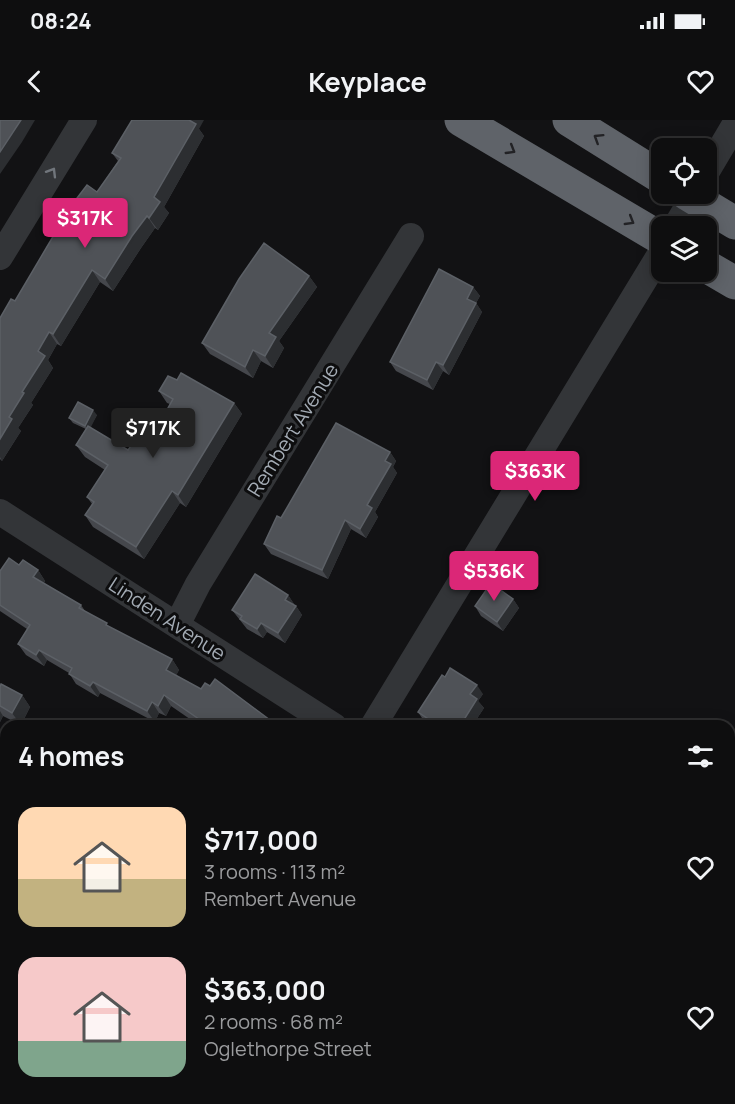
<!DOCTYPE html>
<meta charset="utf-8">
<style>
body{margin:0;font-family:Manrope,sans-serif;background:#1c1c1d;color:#f1f3f6;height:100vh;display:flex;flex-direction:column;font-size:22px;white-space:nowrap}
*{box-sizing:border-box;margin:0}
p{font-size:20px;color:#9b9c9e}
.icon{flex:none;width:33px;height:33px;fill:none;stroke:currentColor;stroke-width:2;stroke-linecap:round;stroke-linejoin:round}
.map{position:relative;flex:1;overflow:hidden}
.details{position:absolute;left:0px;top:600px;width:735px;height:384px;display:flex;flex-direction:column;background:#0e0e0f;border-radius:18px 18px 0 0;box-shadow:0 3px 15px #0003,0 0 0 2px #2e2e2f}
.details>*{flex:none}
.fabs{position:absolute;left:651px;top:18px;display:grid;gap:12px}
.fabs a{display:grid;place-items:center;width:66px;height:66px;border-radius:12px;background:#0e0e0f;box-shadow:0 3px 15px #0003,0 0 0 2px #2e2e2f;font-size:30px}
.price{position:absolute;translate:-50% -51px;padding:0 14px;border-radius:6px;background:#db2777;color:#fff;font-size:20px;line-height:39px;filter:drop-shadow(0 2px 3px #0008)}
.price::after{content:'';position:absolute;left:50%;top:36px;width:18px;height:14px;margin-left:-9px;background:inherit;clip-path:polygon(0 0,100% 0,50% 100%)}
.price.selected{background:#222;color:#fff}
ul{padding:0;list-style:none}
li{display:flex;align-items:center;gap:18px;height:150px;padding:0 18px}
li span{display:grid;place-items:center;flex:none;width:168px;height:120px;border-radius:18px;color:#555}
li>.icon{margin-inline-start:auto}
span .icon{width:72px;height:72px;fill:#fffc;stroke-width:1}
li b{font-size:26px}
h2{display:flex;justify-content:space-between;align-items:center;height:72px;padding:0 18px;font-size:26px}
.status{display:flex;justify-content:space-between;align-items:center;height:42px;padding:0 30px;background:#0e0e0f;direction:ltr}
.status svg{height:16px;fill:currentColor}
header{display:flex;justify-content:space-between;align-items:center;height:78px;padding:0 18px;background:#0e0e0f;font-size:27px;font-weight:700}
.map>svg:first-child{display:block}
</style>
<div class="status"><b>08:24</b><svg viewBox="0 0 49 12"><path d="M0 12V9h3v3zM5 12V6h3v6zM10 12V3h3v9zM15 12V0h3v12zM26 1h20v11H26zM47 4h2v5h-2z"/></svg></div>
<header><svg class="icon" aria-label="back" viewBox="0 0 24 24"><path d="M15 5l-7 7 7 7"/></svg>Keyplace<svg class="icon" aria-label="heart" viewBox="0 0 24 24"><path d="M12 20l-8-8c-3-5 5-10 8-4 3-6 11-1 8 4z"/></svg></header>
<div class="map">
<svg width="735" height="984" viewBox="0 0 735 984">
<rect width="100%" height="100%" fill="#121214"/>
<path fill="#1c231c" d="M0,823L6,826V978H113L109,984H0Z"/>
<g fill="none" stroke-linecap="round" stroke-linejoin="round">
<g stroke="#333538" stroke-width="26">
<path d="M706,53L735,4"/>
<path d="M676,106L695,74"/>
<path d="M0,137L84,0"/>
<path d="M0,392L334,606"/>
<path d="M177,505L198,464L411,116"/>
<path d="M373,606L662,131"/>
<path d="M0,809L6,813"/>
<path d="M729,873L735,877"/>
<path d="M267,978L277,984"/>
<path d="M134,984L138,978"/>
</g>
<g stroke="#5f6369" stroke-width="33">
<path d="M461,0L662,119"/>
<path d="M569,0L662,58"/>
<path d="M706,146L735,163"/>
</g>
<path stroke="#5f6369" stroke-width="33" d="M687,74L735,103"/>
</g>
<g fill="#45474c">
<path d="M199,9L204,16L164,87L169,93L158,110L155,108L141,128L113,171L100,162L61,226L57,224L48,240L53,248L31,283L33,285L18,308L21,311L2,341L0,339V198L15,181L97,72L118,41L112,33Z"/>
<path d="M309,156L317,167L279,221L284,228L273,248L261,241L253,258L210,234L202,223Z"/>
<path d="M473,167L480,176L476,183L482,192L449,255L443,251L433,270L396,251L390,242Z"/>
<path d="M177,260L234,283L242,294L186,387L180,383L144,439L93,407L85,395L92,384L87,377L105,350L85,337L76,325L86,309L73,303L69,298L97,295L90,307L128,330L155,311L170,284L167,283L159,271Z"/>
<path d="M390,332L396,341L393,347L397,353L375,392L378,397L366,418L351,409L328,459L271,434L264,424L281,398Z"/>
<path d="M19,445L38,450L45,461L44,463L81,485L85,491L109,507L172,539L179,550L176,555L201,569L274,603L276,606H200L171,586L166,596L159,593L155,602L100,573L98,577L76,564L69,553L47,540L44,546L26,535L18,524L27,509L0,491V451Z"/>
<path d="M288,475L294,484V485L296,486L302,495L285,523L267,512L263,518L247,509L232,490Z"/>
<path d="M513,479L519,488L503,511L481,496L475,486Z"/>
<path d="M0,567L22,575L30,587L21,605L3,596L0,602Z"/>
<path d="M483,574L478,581L484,588L472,606H431L424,601L418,592Z"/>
<path d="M6,644V712L0,708V648L3,650Z"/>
<path d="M363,978H500L510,984H374Z"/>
</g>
<g fill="#2c2e31">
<path d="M21,0H35L22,22L0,54V32Z"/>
<path d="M189,0H204L199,9L204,16L164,87L169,93L158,110L149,98L154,77Z"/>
<path d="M147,96L155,108L141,128L113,171L105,159L132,116Z"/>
<path d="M92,150L100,162L61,226L53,214Z"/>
<path d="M309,156L317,167L279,221L284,228L273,248L265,236L269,213Z"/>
<path d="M473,167L480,176L476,183L482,192L449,255L443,245L467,179Z"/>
<path d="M49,212L57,224L48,240L53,248L31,283L33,285L18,308L21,311L2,341L0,337V319L9,297L22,272L38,231Z"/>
<path d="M253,230L261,241L253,258L245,247Z"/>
<path d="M436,242L443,251L433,270L427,260Z"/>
<path d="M234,283L242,294L186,387L178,375Z"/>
<path d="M93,290L97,295L89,311L85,306Z"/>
<path d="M390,332L396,341L393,347L397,353L375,392L378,397L366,418L360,409L367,385L385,341Z"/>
<path d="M172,371L180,383L144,439L136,427Z"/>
<path d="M345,400L351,409L328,459L322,450Z"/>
<path d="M38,450L45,461L41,468L33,457Z"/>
<path d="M288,475L294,484L291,489L285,480Z"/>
<path d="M513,479L519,488L503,511L497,502Z"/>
<path d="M296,486L302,495L285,523L278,513Z"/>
<path d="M261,503L267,512L263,518L257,509Z"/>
<path d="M39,530L47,540L44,546L36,535Z"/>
<path d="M172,539L179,550L174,560L166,550Z"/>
<path d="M93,562L100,573L98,577L90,566Z"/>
<path d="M477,565L483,574L478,581L484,588L472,606H460L470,574Z"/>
<path d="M22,575L30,587L21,605L12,593Z"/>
<path d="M164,575L171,586L166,596L158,586Z"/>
<path d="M152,582L159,593L155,602L147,591Z"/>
<path d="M0,591L3,596L0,602Z"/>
</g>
<g fill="#4f5257" stroke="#5c6066" stroke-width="1.5">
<path d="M0,0H21L0,32Z"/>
<path d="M132,0H189L196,4L154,77L160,82L149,98L147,96L132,116L105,159L92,150L53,214L49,212L38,231L45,236L22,272L24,273L9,297L12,299L0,319V198L11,179L15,181L71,86L87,65L97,72L121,38L112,33Z"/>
<path d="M264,123L309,156L269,213L276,217L265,236L253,230L245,247L202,223L239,159Z"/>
<path d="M439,149L473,167L467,179L476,183L443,245L436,242L427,260L390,242Z"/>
<path d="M181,253L234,283L178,375L172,371L136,427L85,395L94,382L87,377L108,345L76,325L88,306L128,330L146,305L155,311L173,279L159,271L168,256L177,260Z"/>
<path d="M78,282L93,290L85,306L69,298Z"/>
<path d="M336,303L390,332L385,341L391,344L367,385L372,388L360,409L345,400L322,450L264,424L277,396L281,398Z"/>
<path d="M9,438L19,445L23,440L38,450L33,457L81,485L79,488L107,503L106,505L172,539L166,550L201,569L205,563L210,566L215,559L274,603L271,606H205L206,604L164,575L158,586L152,582L147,591L93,562L90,566L69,554L72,548L39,530L36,535L18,524L30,505L0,485V451Z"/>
<path d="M255,454L288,475L285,480L296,486L278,513L261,503L257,509L240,499L242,496L232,490Z"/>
<path d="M491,463L513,479L497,502L475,486Z"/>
<path d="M450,548L477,565L470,574L477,579L460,606H439L418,592L442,555L445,557Z"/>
<path d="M1,564L22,575L12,593L0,586V567Z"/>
<path d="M6,644V705L0,701V648L3,650Z"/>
<path d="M372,978H500L510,984H379L371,980Z"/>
</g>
<defs><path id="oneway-chevron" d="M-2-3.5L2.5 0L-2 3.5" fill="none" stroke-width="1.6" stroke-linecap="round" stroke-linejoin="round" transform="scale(1.5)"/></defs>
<g stroke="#222225">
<use href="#oneway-chevron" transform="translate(598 18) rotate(-148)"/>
<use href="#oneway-chevron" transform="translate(511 30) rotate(31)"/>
<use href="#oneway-chevron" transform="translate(630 101) rotate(31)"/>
</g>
<use stroke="#71767c" href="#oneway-chevron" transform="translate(52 52) rotate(-59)"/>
<g text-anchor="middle" stroke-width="6" stroke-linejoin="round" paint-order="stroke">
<g font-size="20" fill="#a3abb4" stroke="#0d0d0e">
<text transform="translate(293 310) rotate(-58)" y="7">Rembert Avenue</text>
<text transform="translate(167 499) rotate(33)" y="7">Linden Avenue</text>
</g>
</g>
</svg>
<div class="fabs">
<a><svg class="icon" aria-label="locate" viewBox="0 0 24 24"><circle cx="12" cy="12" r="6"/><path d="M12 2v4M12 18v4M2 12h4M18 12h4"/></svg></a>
<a><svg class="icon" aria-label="layers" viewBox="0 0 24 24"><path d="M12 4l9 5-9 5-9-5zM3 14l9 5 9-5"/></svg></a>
</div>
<b class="price" style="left:85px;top:129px">$317K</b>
<b class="price selected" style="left:153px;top:339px">$717K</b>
<b class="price" style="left:535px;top:382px">$363K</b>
<b class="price" style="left:494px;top:482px">$536K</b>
<section class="details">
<h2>4 homes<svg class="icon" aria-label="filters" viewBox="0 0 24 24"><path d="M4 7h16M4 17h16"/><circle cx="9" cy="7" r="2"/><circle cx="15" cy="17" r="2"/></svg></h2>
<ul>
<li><span style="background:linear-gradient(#ffd9b3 60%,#c2b280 0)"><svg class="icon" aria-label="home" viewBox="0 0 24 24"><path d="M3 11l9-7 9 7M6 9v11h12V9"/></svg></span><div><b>$717,000</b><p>3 rooms · 113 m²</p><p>Rembert Avenue</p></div><svg class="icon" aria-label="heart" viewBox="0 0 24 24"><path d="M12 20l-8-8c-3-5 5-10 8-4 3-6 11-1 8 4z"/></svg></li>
<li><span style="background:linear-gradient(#f6c9c9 70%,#7fa58c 0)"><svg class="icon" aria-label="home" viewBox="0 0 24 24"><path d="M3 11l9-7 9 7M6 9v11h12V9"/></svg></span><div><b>$363,000</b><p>2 rooms · 68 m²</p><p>Oglethorpe Street</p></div><svg class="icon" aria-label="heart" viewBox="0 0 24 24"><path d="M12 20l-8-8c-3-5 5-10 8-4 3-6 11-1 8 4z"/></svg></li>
</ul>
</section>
</div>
